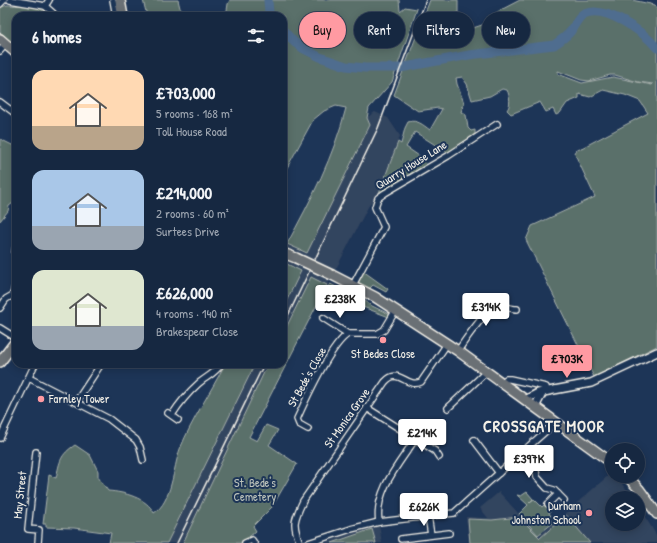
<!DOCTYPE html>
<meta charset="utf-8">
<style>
body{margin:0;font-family:"Patrick Hand",sans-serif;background:#23344c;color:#f1f3f6;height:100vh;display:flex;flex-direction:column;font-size:15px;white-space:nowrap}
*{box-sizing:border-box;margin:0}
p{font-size:13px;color:#9ea6b1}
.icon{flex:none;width:22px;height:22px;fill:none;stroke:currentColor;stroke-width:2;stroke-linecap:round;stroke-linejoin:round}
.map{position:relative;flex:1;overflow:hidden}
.sheet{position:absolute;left:12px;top:12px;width:275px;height:356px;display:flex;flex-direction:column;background:#162841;border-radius:12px;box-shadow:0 2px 10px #0003,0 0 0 1px #35445a}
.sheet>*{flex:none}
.banner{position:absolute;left:299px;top:12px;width:298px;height:36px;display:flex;gap:8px}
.buttons{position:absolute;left:605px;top:443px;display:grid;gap:8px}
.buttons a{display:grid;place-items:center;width:40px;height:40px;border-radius:50%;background:#162841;box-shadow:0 2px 10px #0003,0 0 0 1px #35445a;font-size:20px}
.price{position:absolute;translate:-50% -34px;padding:0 9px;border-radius:4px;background:#fff;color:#222;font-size:13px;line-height:26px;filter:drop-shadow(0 1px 2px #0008)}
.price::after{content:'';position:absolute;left:50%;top:24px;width:12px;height:9px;margin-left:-6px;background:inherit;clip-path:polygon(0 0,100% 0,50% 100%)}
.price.selected{background:#ff9aa2;color:#111}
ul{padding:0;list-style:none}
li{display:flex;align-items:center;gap:12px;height:100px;padding:0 20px}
li span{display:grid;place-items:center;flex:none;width:112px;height:80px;border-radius:12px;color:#555}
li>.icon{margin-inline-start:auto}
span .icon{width:48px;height:48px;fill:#fffc;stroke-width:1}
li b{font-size:17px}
h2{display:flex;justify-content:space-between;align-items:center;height:48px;padding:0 20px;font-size:17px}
.pill{padding:0 14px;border-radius:18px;background:#162841;box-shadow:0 2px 10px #0003,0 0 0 1px #35445a;font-size:14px;line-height:36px}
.pill.selected{background:#ff9aa2;color:#111}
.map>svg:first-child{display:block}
</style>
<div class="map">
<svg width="657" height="543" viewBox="0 0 657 543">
<rect width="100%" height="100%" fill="#1d3557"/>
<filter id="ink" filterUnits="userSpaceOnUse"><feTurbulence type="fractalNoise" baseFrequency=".025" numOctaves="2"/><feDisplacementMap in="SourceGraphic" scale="8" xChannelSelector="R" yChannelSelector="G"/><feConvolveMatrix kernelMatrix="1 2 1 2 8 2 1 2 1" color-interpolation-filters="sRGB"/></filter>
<g filter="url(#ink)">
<g fill="#33445e">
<path d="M375,112L388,118L400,136L379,193L368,207L249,437L188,543H161L229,364H283V259L286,254L287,244L314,194L339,136Z"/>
<path d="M609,475L620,481L632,498H612V524H638V506L657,536V543H469L466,517L488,518L480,508L499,492L539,536Z"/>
<path d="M379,525L382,543H325L346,535Z"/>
</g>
<g fill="#5a6f6b" stroke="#a7b0aa" fill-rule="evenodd">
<path d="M143,0H178L182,16H147Z"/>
<path d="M230,0H399L400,11L405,7L417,9L392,82L369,108L367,118L370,125L307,253L287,244C311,200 334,156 346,108L336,106L324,111L313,120L283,175V16H226L228,4Z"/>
<path d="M430,0H458V19L464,26L473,28L485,24L497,12L520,0H632L655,5L657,8V346L594,377L526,240L532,226L595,197L574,152L648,113L640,101L625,95L603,90L590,97L579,94V98L567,103L560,113L556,115L553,109L546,112L540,102L511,114L507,110C511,105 510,96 507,90L502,89L490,96L472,100L467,84L462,77L456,78L457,84L464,103L461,112L466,115L468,128L471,131L475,130V134L448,153L415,132L406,147L425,160L426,165L379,193L398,142L401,144L405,128L408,122C417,119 423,125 430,130L442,109L438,108L418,111L394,95ZM558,71L581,80L589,81L610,75H615L638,82L653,84L652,85L613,77L582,83L558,74Z"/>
<path d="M7,5C21,6 40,4 50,16H16V46L0,32V8Z"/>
<path d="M0,139L16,147V201L9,206L8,211L0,221Z"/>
<path d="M283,262L301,271L283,308Z"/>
<path d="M363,271L388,289L386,292L373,285L369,289L359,284L358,280Z"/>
<path d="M311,277L327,285L249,437L257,441L266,425L278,430L269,445L297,464L272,507L253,526L256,531L242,543H183L268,364H283V334Z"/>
<path d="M330,284L363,299L370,305L389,314V317L355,304L328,299L329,293L326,292L329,285Z"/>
<path d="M225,364H255L167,543H109L111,533L74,528L46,527V524H43L49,475L56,478C60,461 60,455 75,445L90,455L98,471V477L108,491C124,492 147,498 154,513C172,502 173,468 180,449C192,419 211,392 225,364Z"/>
<path d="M527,492L533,499L529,503L534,499L542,507L545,504L551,510L549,513L551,516L549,518L553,523L538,535L519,514L528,505L517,495L521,496Z"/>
<path d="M566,515L590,543H470L468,519L492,520L519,517L540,538Z"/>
<path d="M372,529L376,543H332Z"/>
</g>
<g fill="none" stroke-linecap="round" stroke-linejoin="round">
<g stroke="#4f6d8f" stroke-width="9">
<path d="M268,0L269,13L271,16"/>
<path d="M283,30L294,42L304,49L320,57L346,66L365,68H400L469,55L554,45C560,41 566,37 571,31C575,25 578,17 584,14C605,4 645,33 657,48"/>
</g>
<defs>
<g id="minor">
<path d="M10,0L45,6L53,13"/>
<path d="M113,0L116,16"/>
<path d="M0,4L4,0"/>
<path d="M45,6L49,0"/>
<path d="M0,51L6,44"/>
<path d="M0,102L16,114"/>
<path d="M16,246L15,253L16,258"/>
<path d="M353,285L384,227L375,207L378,198L385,193L448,156L497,124"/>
<path d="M13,295L16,282"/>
<path d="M0,308L6,299L13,295L16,296"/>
<path d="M323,318L348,334"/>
<path d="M0,328L16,338"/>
<path d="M458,351C463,343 487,308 496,306C502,305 510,309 517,309"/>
<path d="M29,378L109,419L136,440L140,447L143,460"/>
<path d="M502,383L506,379H510L546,387L547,392"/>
<path d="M76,402L101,364"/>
<path d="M367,408L435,451L439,457"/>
<path d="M448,408L486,372"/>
<path d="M168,413L178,420"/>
<path d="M172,415C179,404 188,393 198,384C206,377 216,373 221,364"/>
<path d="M308,429L299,424L297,419C306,399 331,345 348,334H377L384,330L396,310"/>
<path d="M0,438L35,364"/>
<path d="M474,440L499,473"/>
<path d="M36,452L28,529L39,530L38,543"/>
<path d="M520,454L536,471L537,477L547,488L554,490L558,494L548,504"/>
<path d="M558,494L564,500"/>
<path d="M428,516L431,535"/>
<path d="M379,522C374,491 400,463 416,438"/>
<path d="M401,539L449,533"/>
<path d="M245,543L252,540L254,543"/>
<path d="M300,543C292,524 294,520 303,501L385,382C399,366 406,389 421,382L447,344"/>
<path d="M308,543L351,529L379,522L454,513L556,422"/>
</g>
<g id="tertiary">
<path d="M525,400L538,393L591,383L657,352"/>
<path d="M535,407L543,392"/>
</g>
<path id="primary" d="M120,0L123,16"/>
<g id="trunk">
<path d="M0,39L16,53"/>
<path d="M283,253L296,258"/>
<path d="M332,275L375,297L458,351L612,463"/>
<path d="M0,362L16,341"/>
<path d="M627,476L639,489L657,514"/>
</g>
</defs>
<use href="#minor" stroke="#f4f1e8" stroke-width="8"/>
<use href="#tertiary" stroke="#f4f1e8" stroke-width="10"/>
<use href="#primary" stroke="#f4f1e8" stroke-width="12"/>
<use href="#trunk" stroke="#f4f1e8" stroke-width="12"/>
<use href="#minor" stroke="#1d3557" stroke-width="5.5"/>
<use href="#tertiary" stroke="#1d3557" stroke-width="7"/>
<use href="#primary" stroke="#6b6f75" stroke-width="9"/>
<use href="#trunk" stroke="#6b6f75" stroke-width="9"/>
<g stroke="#f4f1e8" stroke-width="1.5">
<path d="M283,326L378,128L426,0"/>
<path d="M177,543L264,364"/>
</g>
<defs>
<path id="trunk-bridge" d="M296,258L332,275"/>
</defs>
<use href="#trunk-bridge" stroke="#f4f1e8" stroke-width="12" stroke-linecap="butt"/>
<use href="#trunk-bridge" stroke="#6b6f75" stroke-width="9"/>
</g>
</g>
<g fill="#ff9aa2" stroke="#1d3557" stroke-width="1.5">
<circle cx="383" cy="340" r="4"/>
<circle cx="41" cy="399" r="4"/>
<circle cx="589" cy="513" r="4"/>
</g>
<g text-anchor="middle" stroke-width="4" stroke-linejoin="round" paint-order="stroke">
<g font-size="12" fill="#f4f1e8" stroke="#1d3557">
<text transform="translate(411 165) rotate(-32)" y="4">Quarry House Lane</text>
<text transform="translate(307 377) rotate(-61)" y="4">St Bede's Close</text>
<text transform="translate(347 418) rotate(-55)" y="4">St Monica Grove</text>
<text transform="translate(20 495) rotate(-84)" y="4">May Street</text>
</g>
<g font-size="12" fill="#f4f1e8" stroke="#1d3557">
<text x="383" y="358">St Bedes Close</text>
<text x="49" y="403" text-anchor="start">Farnley Tower</text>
<text x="581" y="510" text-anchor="end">Durham<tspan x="581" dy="14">Johnston School</tspan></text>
</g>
<g font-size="12" fill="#bec4bc" stroke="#1d3557">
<text x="255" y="487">St. Bede's<tspan x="255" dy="14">Cemetery</tspan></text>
</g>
<g font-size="16" font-weight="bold" letter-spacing="1" fill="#f4f1e8" stroke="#1d3557">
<text x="544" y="432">CROSSGATE MOOR</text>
</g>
</g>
</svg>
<div class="buttons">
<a><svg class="icon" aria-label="locate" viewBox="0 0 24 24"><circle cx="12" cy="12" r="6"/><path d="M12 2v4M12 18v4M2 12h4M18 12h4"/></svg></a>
<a><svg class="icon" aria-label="layers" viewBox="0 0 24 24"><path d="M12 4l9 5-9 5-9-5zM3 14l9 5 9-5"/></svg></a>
</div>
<b class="price" style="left:340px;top:319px">£238K</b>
<b class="price" style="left:486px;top:327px">£314K</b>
<b class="price selected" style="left:567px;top:379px">£703K</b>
<b class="price" style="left:422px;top:453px">£214K</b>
<b class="price" style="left:529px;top:479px">£397K</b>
<b class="price" style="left:424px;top:527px">£626K</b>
<div class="banner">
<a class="pill selected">Buy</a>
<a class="pill">Rent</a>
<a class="pill">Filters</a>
<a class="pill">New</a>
</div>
<section class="sheet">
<h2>6 homes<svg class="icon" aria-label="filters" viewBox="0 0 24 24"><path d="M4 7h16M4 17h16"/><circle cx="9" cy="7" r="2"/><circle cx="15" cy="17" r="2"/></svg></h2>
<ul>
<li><span style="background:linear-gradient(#ffd9b3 70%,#b9a48a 0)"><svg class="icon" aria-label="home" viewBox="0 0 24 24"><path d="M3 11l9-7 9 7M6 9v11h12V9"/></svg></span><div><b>£703,000</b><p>5 rooms · 168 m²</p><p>Toll House Road</p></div></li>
<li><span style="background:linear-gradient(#a9c7e8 70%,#9aa5b1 0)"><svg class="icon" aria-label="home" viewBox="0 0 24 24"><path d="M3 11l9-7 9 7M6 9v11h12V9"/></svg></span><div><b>£214,000</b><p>2 rooms · 60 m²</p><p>Surtees Drive</p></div></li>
<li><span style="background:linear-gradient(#dfe7d0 70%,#9aa5b1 0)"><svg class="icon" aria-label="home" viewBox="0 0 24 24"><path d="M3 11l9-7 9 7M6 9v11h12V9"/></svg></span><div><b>£626,000</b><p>4 rooms · 140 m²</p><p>Brakespear Close</p></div></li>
</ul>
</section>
</div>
